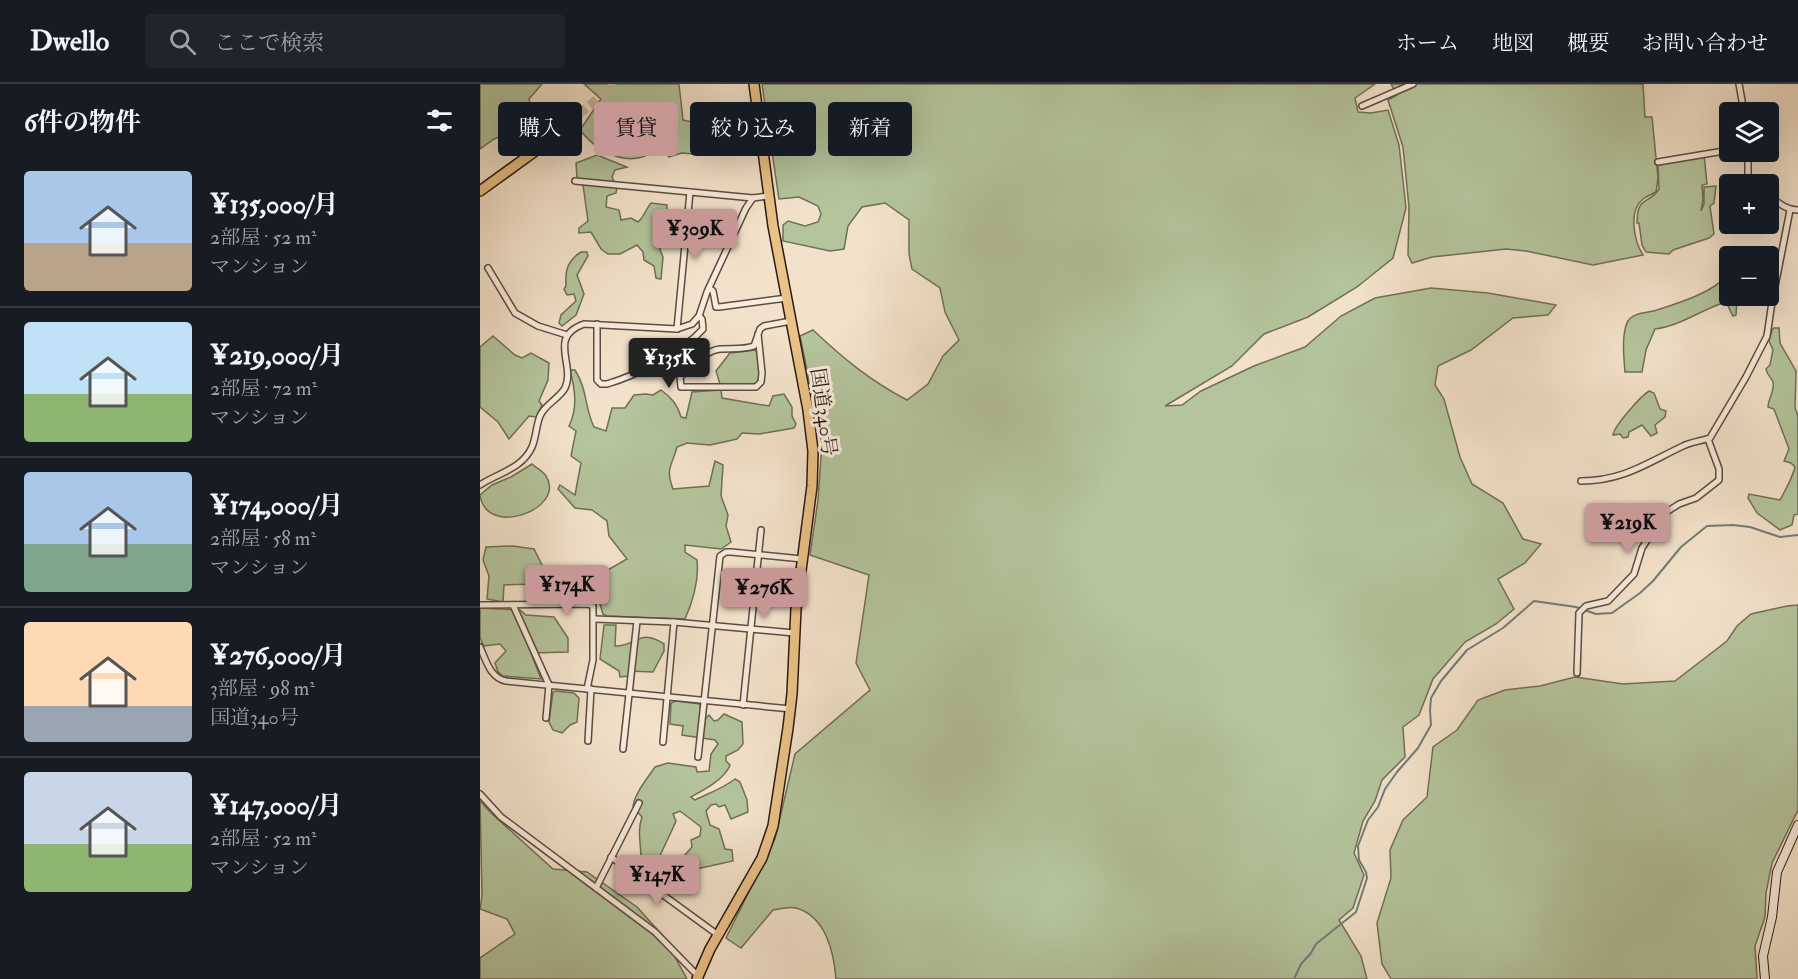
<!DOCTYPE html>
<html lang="ja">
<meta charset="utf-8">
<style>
body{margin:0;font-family:"IM FELL Double Pica","Noto Serif JP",serif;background:#20242c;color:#f1f3f6;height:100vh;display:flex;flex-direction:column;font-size:22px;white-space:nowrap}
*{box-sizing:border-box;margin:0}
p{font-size:20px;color:#9ea1a6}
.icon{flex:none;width:33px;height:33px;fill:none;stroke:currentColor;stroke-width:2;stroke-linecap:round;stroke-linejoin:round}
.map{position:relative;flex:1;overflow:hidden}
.side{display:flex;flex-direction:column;background:#171b24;width:480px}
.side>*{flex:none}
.banner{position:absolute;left:18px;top:18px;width:570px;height:54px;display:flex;gap:12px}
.buttons{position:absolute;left:1239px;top:18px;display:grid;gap:12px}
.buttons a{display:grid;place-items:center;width:60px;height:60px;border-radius:6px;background:#171b24;box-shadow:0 6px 24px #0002;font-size:30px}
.price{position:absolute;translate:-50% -51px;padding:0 14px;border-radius:6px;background:#c59692;color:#111;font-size:20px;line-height:39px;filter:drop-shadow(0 2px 3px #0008)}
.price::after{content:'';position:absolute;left:50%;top:36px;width:18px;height:14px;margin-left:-9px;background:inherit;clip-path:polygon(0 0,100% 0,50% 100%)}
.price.on{background:#222;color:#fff}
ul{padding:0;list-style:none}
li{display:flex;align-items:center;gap:18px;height:150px;padding:0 24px}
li+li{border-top:2px solid #363941}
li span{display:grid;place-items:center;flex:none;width:168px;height:120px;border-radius:6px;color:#555}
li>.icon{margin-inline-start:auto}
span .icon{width:72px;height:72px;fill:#fffc;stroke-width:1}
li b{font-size:26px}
h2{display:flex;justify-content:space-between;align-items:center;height:72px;padding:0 24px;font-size:26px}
.chip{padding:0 21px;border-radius:6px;background:#171b24;box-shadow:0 6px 24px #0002;font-size:21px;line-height:54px}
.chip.on{background:#c59692;color:#111}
header{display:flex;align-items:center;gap:36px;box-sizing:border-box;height:84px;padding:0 30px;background:#171b24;border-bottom:2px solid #363941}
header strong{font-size:28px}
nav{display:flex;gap:33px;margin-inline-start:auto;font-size:21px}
.search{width:420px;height:54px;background:#20242c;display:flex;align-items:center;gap:15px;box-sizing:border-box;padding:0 21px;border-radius:6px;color:#9ea1a6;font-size:22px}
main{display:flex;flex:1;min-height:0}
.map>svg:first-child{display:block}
</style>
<header>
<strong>Dwello</strong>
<div class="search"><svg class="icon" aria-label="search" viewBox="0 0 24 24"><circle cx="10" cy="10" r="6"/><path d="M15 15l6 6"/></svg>ここで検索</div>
<nav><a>ホーム</a><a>地図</a><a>概要</a><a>お問い合わせ</a></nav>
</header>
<main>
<section class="side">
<h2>6件の物件<svg class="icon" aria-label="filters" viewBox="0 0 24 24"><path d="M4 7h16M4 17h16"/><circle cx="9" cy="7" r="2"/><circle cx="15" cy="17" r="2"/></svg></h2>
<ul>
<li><span style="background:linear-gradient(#a9c7e8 60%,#b9a48a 0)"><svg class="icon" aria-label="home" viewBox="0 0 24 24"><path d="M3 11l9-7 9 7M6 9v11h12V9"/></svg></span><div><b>¥135,000/月</b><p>2部屋 · 52 m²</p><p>マンション</p></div></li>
<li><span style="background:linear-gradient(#bfe0f5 60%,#8fb573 0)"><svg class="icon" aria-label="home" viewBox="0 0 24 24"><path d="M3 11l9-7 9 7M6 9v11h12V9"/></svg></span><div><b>¥219,000/月</b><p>2部屋 · 72 m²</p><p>マンション</p></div></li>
<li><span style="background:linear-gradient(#a9c7e8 60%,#7fa58c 0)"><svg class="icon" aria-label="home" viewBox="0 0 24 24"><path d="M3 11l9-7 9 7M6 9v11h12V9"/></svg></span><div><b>¥174,000/月</b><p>2部屋 · 58 m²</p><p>マンション</p></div></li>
<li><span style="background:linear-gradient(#ffd9b3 70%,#9aa5b1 0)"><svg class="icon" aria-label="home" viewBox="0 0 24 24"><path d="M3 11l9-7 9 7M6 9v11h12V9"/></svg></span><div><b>¥276,000/月</b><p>3部屋 · 98 m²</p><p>国道340号</p></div></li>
<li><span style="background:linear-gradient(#c9d6e8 60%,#8fb573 0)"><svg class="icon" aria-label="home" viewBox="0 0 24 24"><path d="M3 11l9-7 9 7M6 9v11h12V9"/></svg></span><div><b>¥147,000/月</b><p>2部屋 · 52 m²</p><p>マンション</p></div></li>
</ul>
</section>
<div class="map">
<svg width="1318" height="895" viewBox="0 0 1318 895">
<rect width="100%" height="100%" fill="#f3e2cb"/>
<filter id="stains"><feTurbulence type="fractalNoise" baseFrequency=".00333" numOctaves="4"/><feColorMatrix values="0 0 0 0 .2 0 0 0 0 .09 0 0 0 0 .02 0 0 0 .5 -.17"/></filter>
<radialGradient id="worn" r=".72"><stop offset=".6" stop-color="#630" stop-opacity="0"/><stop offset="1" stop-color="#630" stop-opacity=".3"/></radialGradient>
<g fill="#b4c49c" stroke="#706f56" stroke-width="1.5">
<path d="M0,0H62L49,15L54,40L14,55L0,65Z"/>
<path d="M104,0H199L203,36L212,38V70L202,69L189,73L180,65C173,68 165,73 158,74C136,78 113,63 100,46L121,15Z"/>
<path d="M282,0H895L875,14L878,28L891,29L908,26L919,61L926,124L913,174L877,203L828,233L784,250L752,282L685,322L702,321L721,307L774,282L825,263L861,232L895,214L951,204L1008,209L1076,221L1068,231L1033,234L991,266L958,282L955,301L964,315L980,373L992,400L1023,419L1043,455L1061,460L1045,479L1018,495L1034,525L1016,540L985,558L953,595L939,631L923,643L925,673L902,696L895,717L883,737L874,769L884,791L873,824L859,836L881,872L887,895H356C354,869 346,832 316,824C310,822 299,825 293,826L261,864L246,854L295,755L315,670L390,606L376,579L389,491L330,471L338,416L342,359L320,252L333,246C364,275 389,296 427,316L448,300L463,272L479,256L465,228L460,204L432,185L429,170V136L405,119L382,123L368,142L364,165L350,167L303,157V141L308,137L325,142L338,138L341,130L338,122L319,113L299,115Z"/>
<path d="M911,0H1163L1165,33H1172L1178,94L1176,108C1172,110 1167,112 1163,115C1148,127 1154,157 1163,171L1113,181L1046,167L1026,165L952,173L932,179L928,171L929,123L923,63L908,16L917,11Z"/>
<path d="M1224,70L1227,100L1222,101L1223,115L1221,127L1224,120V103L1236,102L1234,119L1230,122L1234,150L1229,154L1193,166L1189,170L1166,168L1162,161L1159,139H1157C1157,111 1169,121 1179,105L1178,78Z"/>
<path d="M117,71L147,83L135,86L132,93L137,103L136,109L127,112L126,123L139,126L141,136L151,134L158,138C165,132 165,126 171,119L187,121L185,153L181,158L180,166L183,173L181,195L176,194L174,182L164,176L163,168L157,161L140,170H128L121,165L111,148L99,149V144L108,137L103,101L97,94L96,79Z"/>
<path d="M101,168H107L108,172L97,191L104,210L96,231L82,242L79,239L81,231L96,217L94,210L87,211L84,205L86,202C85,187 87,177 101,168Z"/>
<path d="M1249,188L1250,212H1270L1257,215L1256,231L1253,232L1246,218C1222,225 1201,242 1175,245L1166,266L1162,288H1145C1144,275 1141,249 1148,237C1154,228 1168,229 1177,226C1199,219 1238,207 1249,188Z"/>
<path d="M1294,244H1299L1300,259L1316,287L1315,324L1318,332V430L1314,431L1312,441L1300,446L1277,429L1268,414L1269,410L1300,416C1306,405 1312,395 1315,383L1311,379L1304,377L1309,365L1294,325L1288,323C1288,315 1295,307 1293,298C1291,293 1287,291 1286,285L1290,281L1293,266L1289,257L1292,246Z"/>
<path d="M13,252L35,271L42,274L51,269L69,279L68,296L59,317L62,321L56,333L49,332L29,355L18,338L0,323V263Z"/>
<path d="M275,266L277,268L279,290L278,298L273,300H240L236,287L250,269Z"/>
<path d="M90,286H95C108,307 104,322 114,343L126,347L132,324H145L154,311L166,310L173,311L181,306C191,313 197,320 201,333L206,334L212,308L241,306L242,314L289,322L293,312L304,310L312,323V332L316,340L314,344L279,350L262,349L257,355L230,361L207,359L197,363C192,382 185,384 193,405L229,402L235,377L243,381L241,412L248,431L246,442L251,458L241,465L205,461V468L217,476C219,496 213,517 205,535L127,532L123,530L118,513L102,515V507L92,502L91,491L112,495L147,475L129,452L127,437L112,426L95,424L78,405L80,401L95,411L101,379L91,372L96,347L89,342C98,324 95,305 90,286Z"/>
<path d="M1169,307L1174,309L1180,325L1186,327L1185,333L1175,341L1177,349L1171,352L1162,341L1149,348L1148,353L1143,354L1140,350L1133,351C1134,342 1161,312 1169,307Z"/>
<path d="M52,380C56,384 63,387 66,392C87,425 6,455 0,411L12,401L31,393Z"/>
<path d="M33,462L54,465L70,497L76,517L61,516L54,500L24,501L23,518L7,515L9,492L3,476L6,463Z"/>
<path d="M1318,521V726L1292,779L1286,809L1285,833L1275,862L1277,895H911L902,880L897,839L911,794L910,766L923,736L947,713L953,663L977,646L998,616L1025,606L1060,602L1095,593L1143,600L1195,597L1247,557L1257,542L1271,530L1307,522Z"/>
<path d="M0,524L40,526L46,531L74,533L88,554V568L51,569L61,595L23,592L18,588L15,579L26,567L20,560L4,562L0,554Z"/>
<path d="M124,541H136L135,562C157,562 159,544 184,560V567L173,588L149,587L148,592L140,593L139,587L120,575Z"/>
<path d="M76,607L94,609L99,614L97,638L90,641L82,649L73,646L69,638L73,608Z"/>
<path d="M196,617L220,620L221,632L225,635L229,631L234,637L238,636L244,630L262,638L263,660L258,666L246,672V677L250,681C245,695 224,706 211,713L215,716C229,709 242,705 255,695L260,698L267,716L268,728L251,735L245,721L239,723L236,720L231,721L226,727L230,741L239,745L245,765L252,766L253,777L207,787L204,772L212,763L211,756L220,752L221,743L200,727L193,730L196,737C189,754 181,767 175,785L161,775C161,760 157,747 162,733L153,723C154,710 167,695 175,683L188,679L216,683L217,688L229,687L231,670L238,660L235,656L202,651L203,642L190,640L191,619Z"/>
<path d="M0,717L11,729L73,785L107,788L157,823L184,853L207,895H0V874L35,850L27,835L0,825L2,812Z"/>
</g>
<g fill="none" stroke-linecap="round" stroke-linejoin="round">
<path stroke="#6f7c77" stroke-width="2" d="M814,895L821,880L831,869L836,860L876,828L887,794L886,788L879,776L878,762L888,736L898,723L905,705L917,688L938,664L951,641L950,626L951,614L961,597L987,566L1023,544L1054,517L1096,523L1116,530L1132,529L1160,509L1173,497L1201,463L1227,442L1253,441L1270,443L1300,453L1318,451"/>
<path stroke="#cbbaa6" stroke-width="9" stroke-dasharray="9 4.5" stroke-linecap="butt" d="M58,65L135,0"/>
<defs>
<g id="street">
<path d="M1259,0L1264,28"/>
<path d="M882,22L933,0"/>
<path d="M1268,68V94L1275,100"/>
<path d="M1178,78L1250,66"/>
<path d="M95,97L273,114L288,112"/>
<path d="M1288,111C1298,118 1305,126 1318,126"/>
<path d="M8,184L35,229L58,242L87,251"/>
<path d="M229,204L233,207L236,223H239L307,214"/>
<path d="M117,240V296L121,300H127C157,291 202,269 223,245L222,235L219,232"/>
<path d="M197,245L210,108"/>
<path d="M278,250L282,289L281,298L276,303H201L200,293C212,283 224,267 240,265C251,264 263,266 274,262L280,245L284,242L311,237"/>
<path d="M1101,397C1143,397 1167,379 1203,362C1211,358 1221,357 1230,354L1266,293L1287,252L1292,218L1310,126"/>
<path d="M0,401C18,389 42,385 52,363C56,354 56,342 60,332C65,320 79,315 85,304C96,281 67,253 104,240L197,245L212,240L219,232L227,208L266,124L273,114"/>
<path d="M0,521L108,520L113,522V576L107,605"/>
<path d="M33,521L69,601L66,634"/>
<path d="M114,535L194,538L314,549"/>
<path d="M0,563C6,576 10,594 26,597L311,625"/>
<path d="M1097,589L1099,529L1106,522L1128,517L1154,490L1162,464L1185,429L1199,420L1216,414L1239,396V385L1228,355"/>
<path d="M263,621L281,446"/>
<path d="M108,657L111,605"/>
<path d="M183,658L194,538"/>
<path d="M143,665L157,537"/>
<path d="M218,673L240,472L246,468H251L322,475"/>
<path d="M0,710L21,733L175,848L218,892"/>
<path d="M131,773L238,851"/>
<path d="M116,804L159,719"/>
</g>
<path id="secondary" d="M1285,895L1283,872L1292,833L1297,788L1318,741"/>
<g id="highway">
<path d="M0,107L58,65"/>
<path d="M217,895L230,865L282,774L293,742L308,644L312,610L316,525L332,402L333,367L328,326L293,142L274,0"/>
</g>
</defs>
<use href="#street" stroke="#5e4c3f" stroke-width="8"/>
<use href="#secondary" stroke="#2c1a10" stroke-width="10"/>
<use href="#highway" stroke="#2c1a10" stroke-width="12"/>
<use href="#street" stroke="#f7ecdd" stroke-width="5"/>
<use href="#secondary" stroke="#f7ecdd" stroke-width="8"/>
<use href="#highway" stroke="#eac186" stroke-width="9"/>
</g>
<g text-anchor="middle" stroke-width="6" stroke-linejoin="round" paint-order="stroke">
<g font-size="20" fill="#2c1a10" stroke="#f7ecdd">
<text transform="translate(344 328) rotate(82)" y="7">国道340号</text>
</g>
</g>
<rect width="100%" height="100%" filter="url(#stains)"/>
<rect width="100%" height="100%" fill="url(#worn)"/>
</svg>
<div class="buttons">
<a><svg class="icon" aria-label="layers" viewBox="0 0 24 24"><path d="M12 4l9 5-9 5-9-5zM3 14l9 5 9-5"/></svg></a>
<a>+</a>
<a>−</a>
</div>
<b class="price" style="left:215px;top:176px">¥309K</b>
<b class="price on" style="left:189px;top:305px">¥135K</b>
<b class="price" style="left:1148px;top:470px">¥219K</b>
<b class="price" style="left:87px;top:532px">¥174K</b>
<b class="price" style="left:284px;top:535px">¥276K</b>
<b class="price" style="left:177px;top:822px">¥147K</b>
<div class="banner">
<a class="chip">購入</a>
<a class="chip on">賃貸</a>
<a class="chip">絞り込み</a>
<a class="chip">新着</a>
</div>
</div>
</main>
